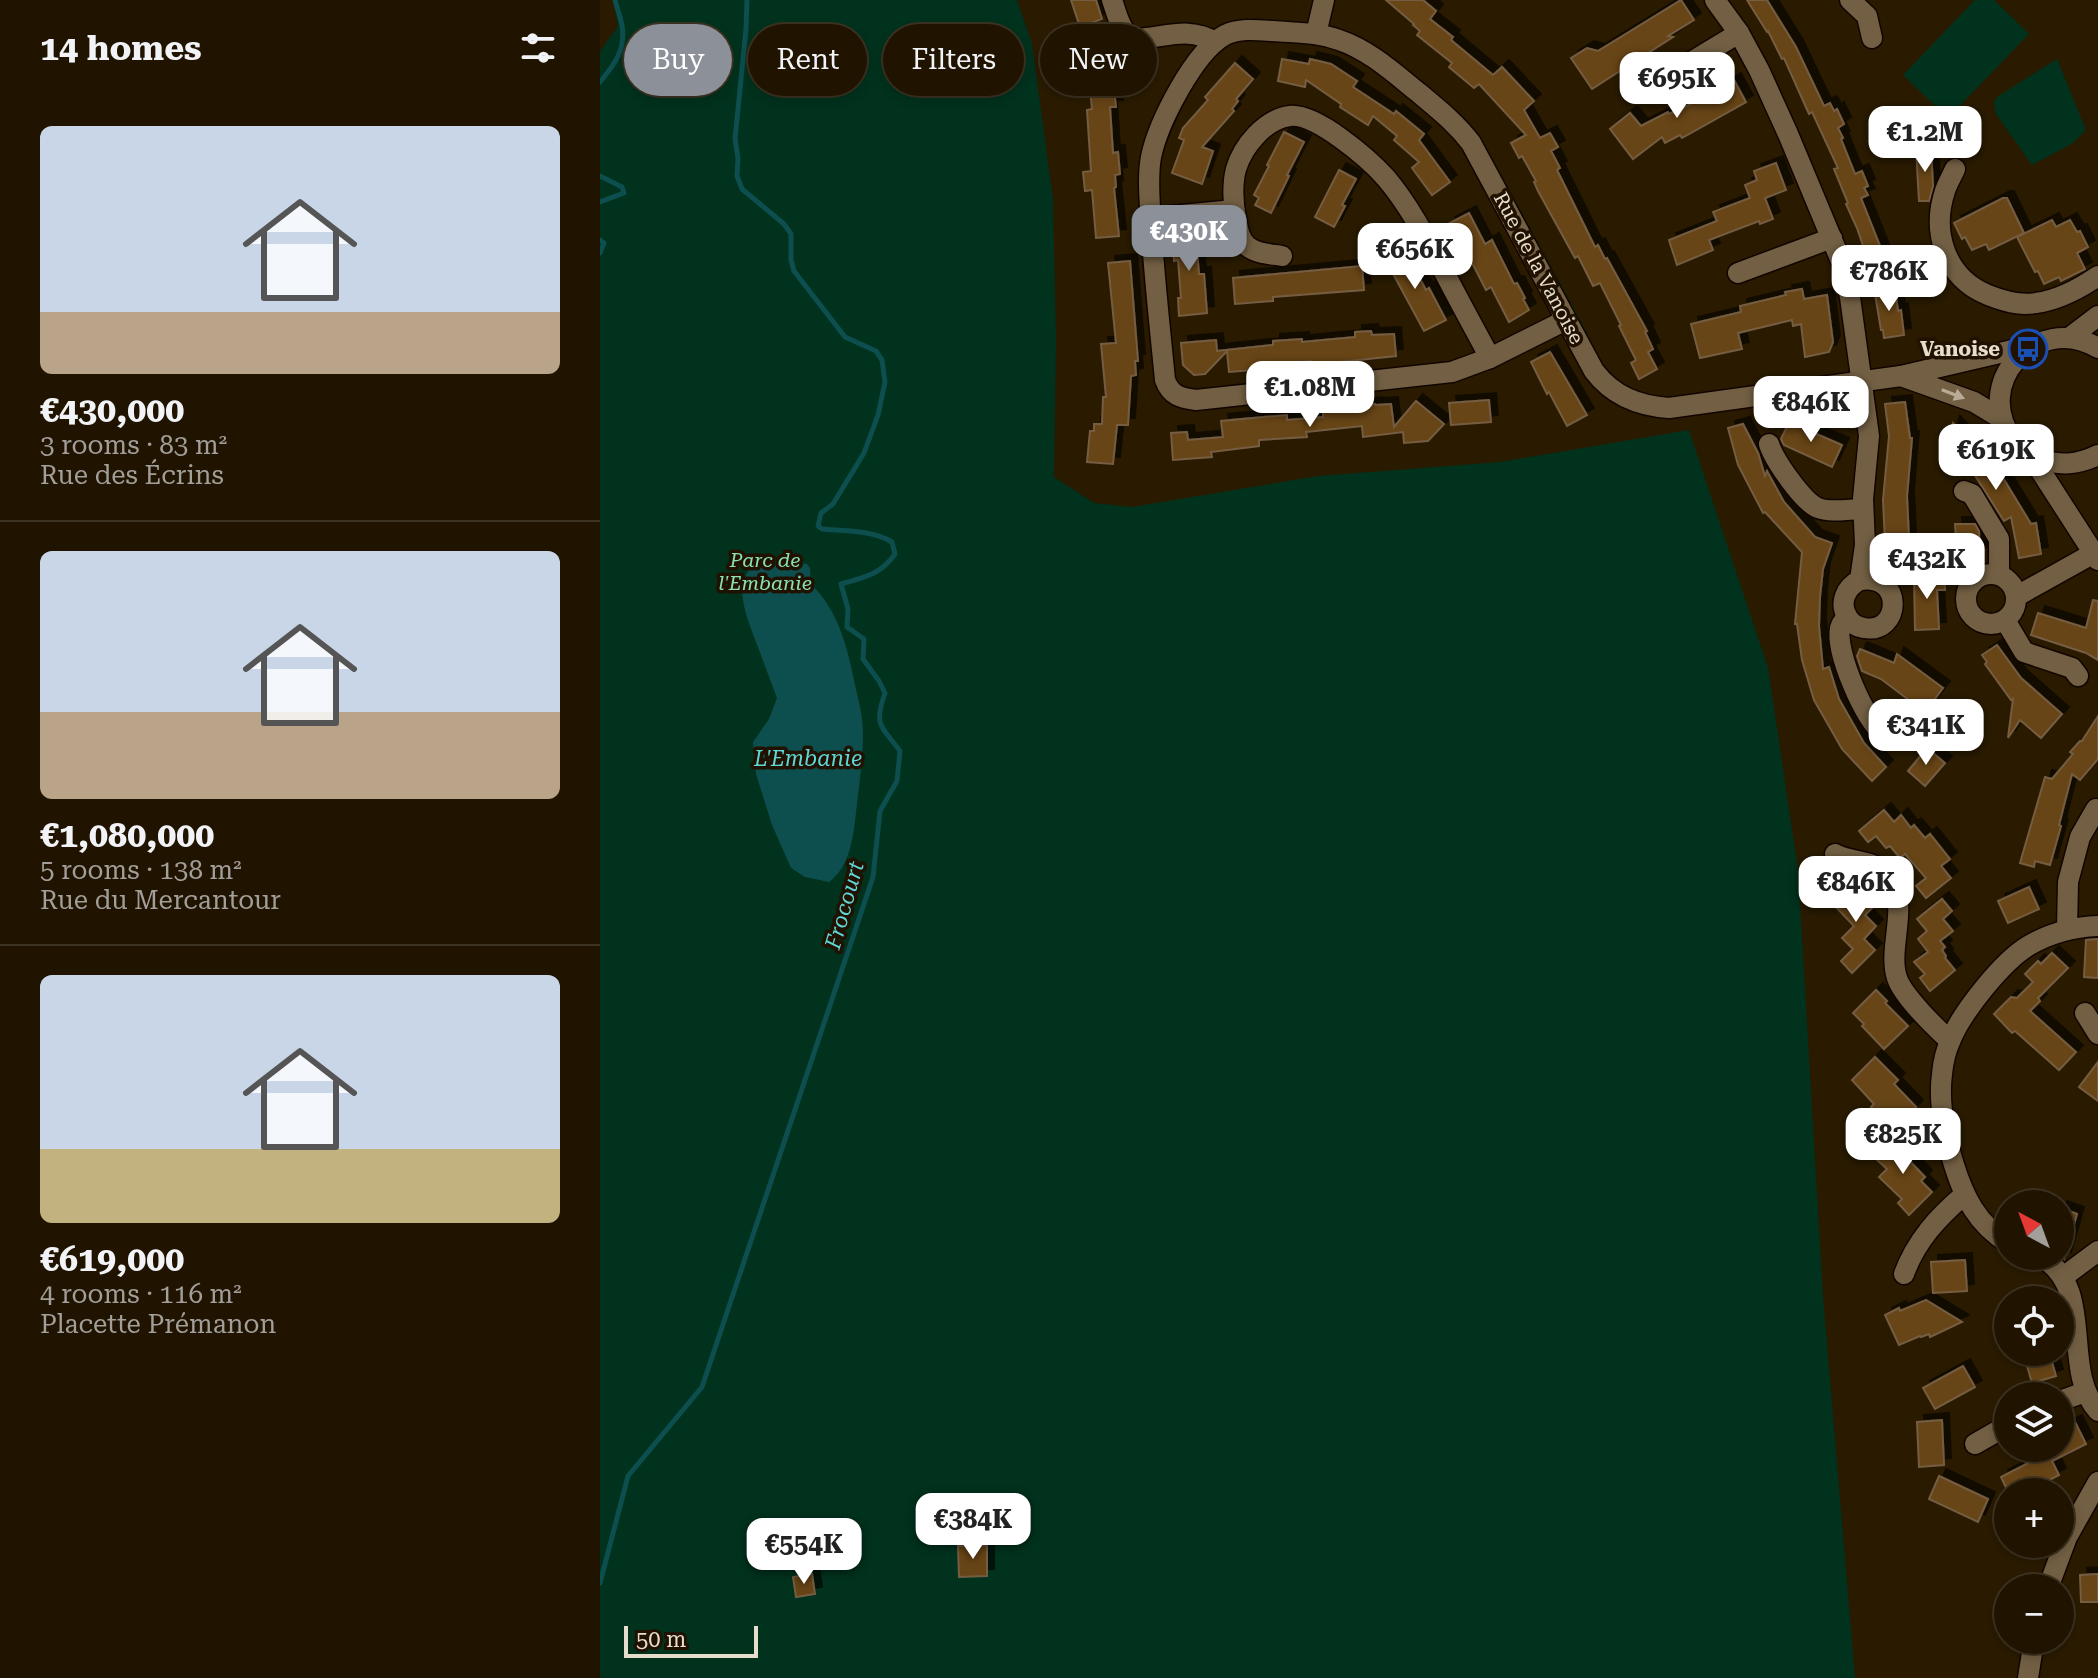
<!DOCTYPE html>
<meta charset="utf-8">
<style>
body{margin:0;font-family:"Roboto Serif",serif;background:#281d0a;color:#f1f3f6;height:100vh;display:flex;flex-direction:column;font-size:30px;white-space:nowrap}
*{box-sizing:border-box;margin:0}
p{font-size:26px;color:#a29e99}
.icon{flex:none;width:44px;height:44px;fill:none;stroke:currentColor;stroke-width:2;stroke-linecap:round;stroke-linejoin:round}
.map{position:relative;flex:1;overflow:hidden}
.drawer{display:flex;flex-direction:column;background:#201400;width:600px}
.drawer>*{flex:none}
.banner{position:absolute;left:24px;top:24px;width:760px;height:72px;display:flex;gap:16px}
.needle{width:52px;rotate:319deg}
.buttons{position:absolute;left:1394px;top:1190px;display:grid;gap:16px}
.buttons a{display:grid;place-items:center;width:80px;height:80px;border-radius:50%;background:#201400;box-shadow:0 4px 12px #0003,0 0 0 2px #3d3322;font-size:40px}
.scale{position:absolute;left:24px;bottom:20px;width:134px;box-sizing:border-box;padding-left:8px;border:4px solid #e7ddcd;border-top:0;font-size:22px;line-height:28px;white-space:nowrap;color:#e7ddcd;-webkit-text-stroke:6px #201100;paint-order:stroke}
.price{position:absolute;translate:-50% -68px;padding:0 18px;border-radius:16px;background:#fff;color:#222;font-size:26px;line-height:52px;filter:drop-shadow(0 2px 4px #0008)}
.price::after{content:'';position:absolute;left:50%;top:48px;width:24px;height:18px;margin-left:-12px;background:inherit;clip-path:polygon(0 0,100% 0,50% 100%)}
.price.active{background:#8c9099;color:#fff}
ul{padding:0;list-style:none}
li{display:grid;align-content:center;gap:16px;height:424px;padding:0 40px}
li+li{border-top:2px solid #3d3322}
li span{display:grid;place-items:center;height:248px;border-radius:12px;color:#555}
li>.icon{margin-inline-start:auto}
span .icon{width:144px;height:144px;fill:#fffc;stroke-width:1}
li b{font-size:34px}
h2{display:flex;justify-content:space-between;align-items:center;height:96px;padding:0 40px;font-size:34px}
.pill{padding:0 28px;border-radius:36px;background:#201400;box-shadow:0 4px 12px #0003,0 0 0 2px #3d3322;font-size:28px;line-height:72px}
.pill.active{background:#8c9099;color:#fff}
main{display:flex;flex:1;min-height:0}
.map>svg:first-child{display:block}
</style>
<main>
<section class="drawer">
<h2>14 homes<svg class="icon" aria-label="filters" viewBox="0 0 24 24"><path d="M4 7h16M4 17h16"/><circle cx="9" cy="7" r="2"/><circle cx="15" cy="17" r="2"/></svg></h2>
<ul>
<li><span style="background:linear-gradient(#c9d6e8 75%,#b9a48a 0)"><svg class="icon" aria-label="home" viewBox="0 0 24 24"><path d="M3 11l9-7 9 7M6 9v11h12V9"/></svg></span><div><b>€430,000</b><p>3 rooms · 83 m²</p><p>Rue des Écrins</p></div></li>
<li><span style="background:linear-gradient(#c9d6e8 65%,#b9a48a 0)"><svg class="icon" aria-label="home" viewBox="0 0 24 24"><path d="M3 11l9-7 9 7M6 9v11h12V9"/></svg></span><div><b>€1,080,000</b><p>5 rooms · 138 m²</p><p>Rue du Mercantour</p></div></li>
<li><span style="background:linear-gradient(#c9d6e8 70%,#c2b280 0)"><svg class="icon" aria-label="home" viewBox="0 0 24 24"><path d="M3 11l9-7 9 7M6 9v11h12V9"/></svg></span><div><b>€619,000</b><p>4 rooms · 116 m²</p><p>Placette Prémanon</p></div></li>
</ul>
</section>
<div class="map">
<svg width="1498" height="1678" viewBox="0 0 1498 1678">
<defs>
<filter id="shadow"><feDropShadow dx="7" dy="-7" stdDeviation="0" flood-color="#0009"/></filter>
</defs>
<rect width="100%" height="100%" fill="#2a1b00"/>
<g fill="#01321d">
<path d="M13,0H417L432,44L453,199L456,339L454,477L494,503L532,507L718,476L900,462L1089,430L1168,668L1198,870L1223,1296L1255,1678H0V51L18,26Z"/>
<path d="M1375,0H1394L1429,34L1348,118L1303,75Z"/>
<path d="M1457,59L1486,130L1473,143L1432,165L1396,114L1394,102L1397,97Z"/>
<path d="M862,115L880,136L978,316L988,335L987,337L860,116Z"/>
</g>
<path fill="#0d4e4f" d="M178,559L207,564L210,568L211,584C240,612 248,651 256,689C258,699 261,709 262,719C265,747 260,777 257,804C254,830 252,866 229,882L205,877L191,868L172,825L156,774L153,742L169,719L177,698C171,682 165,666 159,650C146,615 121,564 178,559Z"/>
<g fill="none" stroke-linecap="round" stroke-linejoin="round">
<g stroke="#0d4e4f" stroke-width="5">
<path d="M0,82C15,64 26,49 22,25C20,16 17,8 15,0"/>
<path d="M0,176L22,187L24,193L0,202"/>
<path d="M0,240L4,243L0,253"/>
<path d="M0,1583L28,1476L102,1387L273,877L280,811L297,781L300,751C282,726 273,727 285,693L279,681L263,659L264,639L247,627L248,609L241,584C265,577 280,575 295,554L292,542C272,530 245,531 222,529L218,526L221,513L233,504L264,453L278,415L285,382L282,360L276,351L245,337L194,271L191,260V234L184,224L142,189L137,176L138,158L135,139L146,29L147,0"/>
</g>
</g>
<g fill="#674417" stroke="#745d43" stroke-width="2" filter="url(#shadow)">
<path d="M471,0H496L502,19L480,27Z"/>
<path d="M786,0H823L836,11L830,19L853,37L851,40L893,75L902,67L934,101L924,110L940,138L950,133L958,147L951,151L960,168L957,170L995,247L998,245L1005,259L1007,258L1047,331L1045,332L1053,349L1048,352L1057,369L1039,379L1031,363L1036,360L1019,326L1021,325L1000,283L993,286L978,256L975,258L938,191L934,182L936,181L922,156L919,158L911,143L926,135L879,84L874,88L849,67L852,63L817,35L820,31L813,25L814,24Z"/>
<path d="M1081,0L1094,20L1068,36L1073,37L992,89L971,58L987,48L998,51Z"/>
<path d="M1147,0H1167L1196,47L1224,106L1230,103L1234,111L1237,109L1244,124L1238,128L1243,138L1241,139L1255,174L1262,171L1268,186L1264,188L1268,195L1261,198L1286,261L1270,266L1257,228L1246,204L1248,203L1234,169L1238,168L1212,112L1209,114L1184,58L1182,59L1168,31L1167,32Z"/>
<path d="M682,59L709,64L710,59L731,64L757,81L753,87L794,114L796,111L824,134L819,140L850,182L832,195L812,168L819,162L794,140L797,136L773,116L768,125L740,107L741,104L706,80L705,87L678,81Z"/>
<path d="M635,63L653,79L636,99L638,101L632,109L634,111L602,147L613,151L602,184L572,173L584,140L579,138L583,128L608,100L605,97Z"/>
<path d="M511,65L516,107H510L513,153L518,152L520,174L515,175L516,187L514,188L519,236L496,238L492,190L485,191L483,172L491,171L487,110L492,109L488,68Z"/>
<path d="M1134,80L1146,102L1082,138L1080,135L1065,143L1062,137L1033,159L1010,129L1030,113L1041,126L1068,112L1069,114L1091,104Z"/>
<path d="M684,132L704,142L687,175L689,176L671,213L655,205L659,198L654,195L669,166L667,165Z"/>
<path d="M1331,148L1333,186L1329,201H1319L1316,149Z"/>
<path d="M1176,163L1186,190L1165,198L1173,219L1160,224L1159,221L1109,240L1113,250L1077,265L1069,240L1117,221L1113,212L1150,198L1145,185L1157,180L1154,171Z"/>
<path d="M739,170L756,179L742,205L745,206L734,227L715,217Z"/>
<path d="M1403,198H1407L1424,233L1389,250L1386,244L1372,250L1365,237L1362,239L1354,223Z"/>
<path d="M869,213L885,244L892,240L914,284L917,283L925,298L923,299L929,310L909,322L891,287L886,290L867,253L864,254L848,224Z"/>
<path d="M1452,220L1456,227L1470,220L1477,232L1480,231L1488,247L1477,253L1485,269L1461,281L1459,277L1444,284L1438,271L1435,272L1417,237Z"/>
<path d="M595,227L599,274H604L607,313L579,316L578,298H581L578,260L574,261L572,229Z"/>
<path d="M809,250L816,265L813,266L826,290L829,288L846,320L824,331L785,259L797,253L798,255Z"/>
<path d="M530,261L538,361H535L536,375L531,376L528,425H517L513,464L487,462L490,431H494V424H502L503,397H506L501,344L516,343L508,263Z"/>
<path d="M762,266L764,290L673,297V301L635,304L633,278Z"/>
<path d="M1291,286L1293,296H1296L1298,311L1301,310L1304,335L1284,338L1283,330H1281L1274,288Z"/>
<path d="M1202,289L1204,299L1227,295L1233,342L1229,352L1205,357L1201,324L1193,326L1192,320L1138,333L1142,349L1100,358L1091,324L1141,312L1140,306L1186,295L1185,292Z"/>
<path d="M771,331L772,335L794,334L796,356L711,365V361L664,365L665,369L629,372L627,351L605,374L594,375L583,365L581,343L616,340L617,351L673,345V341L702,339V342L755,337V332Z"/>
<path d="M950,352L987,415L967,426L949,392L947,394L931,362Z"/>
<path d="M889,400L891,422L851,425L849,403Z"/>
<path d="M816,401L844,424L828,441L804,443L803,432L763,437L762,426L706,432L707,437L659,440V446L611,452L612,457L573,460L571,433L587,432L588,440L623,437L621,421L687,415V420L723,417V410L775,404V405L791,404L794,427Z"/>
<path d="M1305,402L1310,438H1312L1307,496L1310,561L1286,562L1283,500L1289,436L1285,404Z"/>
<path d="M1189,422L1242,445L1232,467L1184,445L1181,439Z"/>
<path d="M1353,423L1392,464L1394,463L1431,524L1436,523L1441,554L1419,558L1411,517L1404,521L1374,474L1346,446Z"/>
<path d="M1143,424L1158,453L1165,476L1167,471L1184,502L1215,537L1232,543L1223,569L1220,597L1219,626L1223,669L1229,667L1239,699L1264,743L1286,767L1272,781L1242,749L1214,700L1202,660L1197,624H1195L1202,552L1165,512L1163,513L1138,465L1128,428Z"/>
<path d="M1355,524H1375L1379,531L1380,554L1357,555Z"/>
<path d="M1344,574L1345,590H1337L1339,629L1315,630L1314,575Z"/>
<path d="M1493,600L1498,601V660L1486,653L1431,635L1438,613L1486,628Z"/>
<path d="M1397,645L1421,678L1462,714L1441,738L1420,720L1408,738L1413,699L1411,700L1385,664L1387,662L1382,655Z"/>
<path d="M1260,649L1294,663L1297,654L1343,688L1325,712L1281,679L1262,671L1257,656Z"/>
<path d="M1498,716V759L1480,780L1472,774L1459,825L1461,826L1450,865L1435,861L1434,867L1420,863L1445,777L1452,779L1473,754L1470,752L1480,741H1482Z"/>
<path d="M1327,748L1345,763L1325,786L1308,771Z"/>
<path d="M1284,810L1294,822L1301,815L1311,828L1314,825L1325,838L1330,834L1350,859L1341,866L1351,878L1326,898L1316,886L1326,878L1305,854L1300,858L1290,846L1286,848L1276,836L1268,842L1259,831Z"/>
<path d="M1255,880L1276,904L1265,915L1276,926L1264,939L1275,950L1252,973L1241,961L1253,949L1242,938L1254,926L1232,903Z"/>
<path d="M1429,887L1439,909L1408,923L1398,901Z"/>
<path d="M1342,899L1352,911L1343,919L1353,931L1340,941L1345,947L1342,950L1346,956L1345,958L1355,970L1330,991L1320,978L1325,974L1314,962L1328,952L1318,939L1327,931L1317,919Z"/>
<path d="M1498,939V978L1484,977L1486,940Z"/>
<path d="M1452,953L1468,968L1438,998L1440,1001L1430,1011L1476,1052L1459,1070L1415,1031L1412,1033L1394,1014L1411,997L1417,998L1433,982L1425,974L1438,961L1441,964Z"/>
<path d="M1276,990L1287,1001L1285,1003L1308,1026L1284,1049L1262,1026L1264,1024L1253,1013Z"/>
<path d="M1275,1057L1298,1080L1294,1084L1316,1107L1293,1129L1271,1107L1274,1104L1252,1080Z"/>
<path d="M1498,1062V1101L1479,1087Z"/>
<path d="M1298,1135L1310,1147L1303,1154L1325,1177L1321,1181L1332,1192L1309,1215L1298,1203L1302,1199L1279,1177L1287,1169L1275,1158Z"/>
<path d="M1460,1208L1477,1214L1464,1259L1460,1256Z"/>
<path d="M1365,1260L1367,1291L1333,1293L1331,1262Z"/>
<path d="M1326,1300L1362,1322L1330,1337L1329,1334L1321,1337L1320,1336L1299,1345L1285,1315L1299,1308L1300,1311Z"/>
<path d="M1423,1352H1449L1456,1376L1432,1383Z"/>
<path d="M1363,1366L1375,1387L1335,1409L1323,1388Z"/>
<path d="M1342,1420L1344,1465L1319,1467L1317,1422Z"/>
<path d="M1475,1422L1486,1444L1452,1461L1459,1475L1426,1492H1408L1401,1477L1442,1456L1438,1448H1460V1429Z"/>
<path d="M1339,1476L1388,1499L1378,1522L1329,1499Z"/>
<path d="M387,1545V1576L359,1577L358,1546Z"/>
<path d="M212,1574L215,1594L196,1597L193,1577Z"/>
<path d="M1498,1574V1602H1481L1480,1575Z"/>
</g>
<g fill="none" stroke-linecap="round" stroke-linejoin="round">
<defs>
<g id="minor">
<path d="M512,0C517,14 520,31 533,39C562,39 588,25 615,42"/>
<path d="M1115,0L1139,33L1159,70L1188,134L1243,266L1250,297L1269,436L1263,499L1265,545L1260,580C1246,587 1238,603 1248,618C1251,623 1257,627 1264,628C1301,635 1305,573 1260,580"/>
<path d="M1250,0L1267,16L1272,38"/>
<path d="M716,34L724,0"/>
<path d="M1053,85L1139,33"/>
<path d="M1355,169C1352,176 1347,184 1345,191C1331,233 1346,278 1388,295C1403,301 1419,306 1436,303C1459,300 1479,289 1498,276"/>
<path d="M551,218L634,210"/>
<path d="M682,256C670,254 657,254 647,246C639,238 638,229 636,218C633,204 632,184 636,169C643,146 665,119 690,116C716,113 769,159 786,178C808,204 825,236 841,266C857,297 874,328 890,358"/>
<path d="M1138,273L1232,238"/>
<path d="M966,320L890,358L852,372L596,400C581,398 571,396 565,380C560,328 554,276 551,224C550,202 547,179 551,157C558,123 594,52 625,35C640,28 657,30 673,31C695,33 717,32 739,40C769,50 794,73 819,93C838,109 856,123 871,143L994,371C1013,396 1038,406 1069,408L1301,376L1434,345"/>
<path d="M1469,338L1498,316"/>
<path d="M1498,348C1436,311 1370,385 1414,441C1421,449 1429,456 1439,459C1461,466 1477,465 1498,455"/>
<path d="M1301,376L1374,402L1402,419"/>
<path d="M1169,444C1174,460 1203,502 1218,508C1231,513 1250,509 1263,509"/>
<path d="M1431,456L1498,560"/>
<path d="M1364,491L1372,494L1399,539V574"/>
<circle cx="1391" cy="599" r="25"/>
<path d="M1417,596L1494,553"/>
<path d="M1247,617C1243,622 1242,622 1240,628C1235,651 1265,722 1284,734L1299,733"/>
<path d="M1405,620L1424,652L1472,668L1478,676"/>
<path d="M1235,854C1250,862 1269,860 1282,870C1315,896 1286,945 1297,978C1303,996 1336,1028 1350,1041"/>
<path d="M1467,930L1468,882L1480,837L1496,809"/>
<path d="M1485,1013L1498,1034"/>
<path d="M1408,1243C1377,1224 1364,1197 1354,1165C1345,1136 1338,1104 1342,1074C1343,1063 1346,1050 1351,1039C1363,1011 1402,962 1428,946C1450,933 1473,927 1498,926"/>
<path d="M1440,1256C1497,1288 1460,1368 1498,1411"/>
<path d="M1304,1274C1316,1241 1338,1217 1364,1195"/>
<path d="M1463,1277L1498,1251"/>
<path d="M1460,1401L1485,1392"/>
<path d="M1375,1444L1408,1425"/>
<path d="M1448,1588L1467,1537L1498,1482"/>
<path d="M1428,1678L1434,1640"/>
</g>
</defs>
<use href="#minor" stroke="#120500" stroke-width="23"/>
<use href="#minor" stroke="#736044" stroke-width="20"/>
</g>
<defs><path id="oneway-solid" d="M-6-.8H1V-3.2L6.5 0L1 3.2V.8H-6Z" transform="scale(2)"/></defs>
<use fill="#b9ab96" href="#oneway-solid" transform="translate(1353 394) rotate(21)"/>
<defs>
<symbol id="bus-ring" viewBox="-11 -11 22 22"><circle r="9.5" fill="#201100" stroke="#1a4fb4" stroke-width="1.5"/><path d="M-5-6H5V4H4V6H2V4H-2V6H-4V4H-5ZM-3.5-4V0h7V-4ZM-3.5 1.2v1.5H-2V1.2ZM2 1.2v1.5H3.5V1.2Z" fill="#1a4fb4"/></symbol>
</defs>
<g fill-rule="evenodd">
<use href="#bus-ring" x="1406" y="327" width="44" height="44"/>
</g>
<g text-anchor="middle" stroke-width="7" stroke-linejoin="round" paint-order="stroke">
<g font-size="20" fill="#e7ddcd" stroke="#201100">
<text transform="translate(939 268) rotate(62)" y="7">Rue de la Vanoise</text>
</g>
<g font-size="20" font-weight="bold" fill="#e7ddcd" stroke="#201100" text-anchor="end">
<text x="1400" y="356">Vanoise</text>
</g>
<g font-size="20" font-style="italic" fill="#8ae0b2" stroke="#201100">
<text x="165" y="567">Parc de<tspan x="165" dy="23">l'Embanie</tspan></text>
</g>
<g font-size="22" font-style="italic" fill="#5fd6d7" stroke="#201100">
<text x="208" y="766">L'Embanie</text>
<text transform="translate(244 905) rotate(-74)" y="8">Frocourt</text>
</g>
</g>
</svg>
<div class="buttons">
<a><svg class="needle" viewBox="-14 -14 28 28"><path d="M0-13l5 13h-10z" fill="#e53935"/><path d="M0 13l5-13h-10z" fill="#a29e99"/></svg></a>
<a><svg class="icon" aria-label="locate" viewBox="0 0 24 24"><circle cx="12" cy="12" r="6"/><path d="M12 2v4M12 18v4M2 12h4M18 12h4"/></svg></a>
<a><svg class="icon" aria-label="layers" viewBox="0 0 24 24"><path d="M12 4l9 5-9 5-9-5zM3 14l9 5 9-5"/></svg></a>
<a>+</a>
<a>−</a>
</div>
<div class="scale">50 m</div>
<b class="price" style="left:1077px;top:120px">€695K</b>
<b class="price" style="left:1325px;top:174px">€1.2M</b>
<b class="price active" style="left:589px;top:273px">€430K</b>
<b class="price" style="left:815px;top:291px">€656K</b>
<b class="price" style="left:1289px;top:313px">€786K</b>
<b class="price" style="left:710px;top:429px">€1.08M</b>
<b class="price" style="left:1211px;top:444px">€846K</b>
<b class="price" style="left:1396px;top:492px">€619K</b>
<b class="price" style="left:1327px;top:601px">€432K</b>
<b class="price" style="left:1326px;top:767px">€341K</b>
<b class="price" style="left:1256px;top:924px">€846K</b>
<b class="price" style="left:1303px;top:1176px">€825K</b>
<b class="price" style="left:373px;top:1561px">€384K</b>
<b class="price" style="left:204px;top:1586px">€554K</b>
<div class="banner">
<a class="pill active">Buy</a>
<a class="pill">Rent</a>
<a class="pill">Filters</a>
<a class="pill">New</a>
</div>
</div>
</main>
